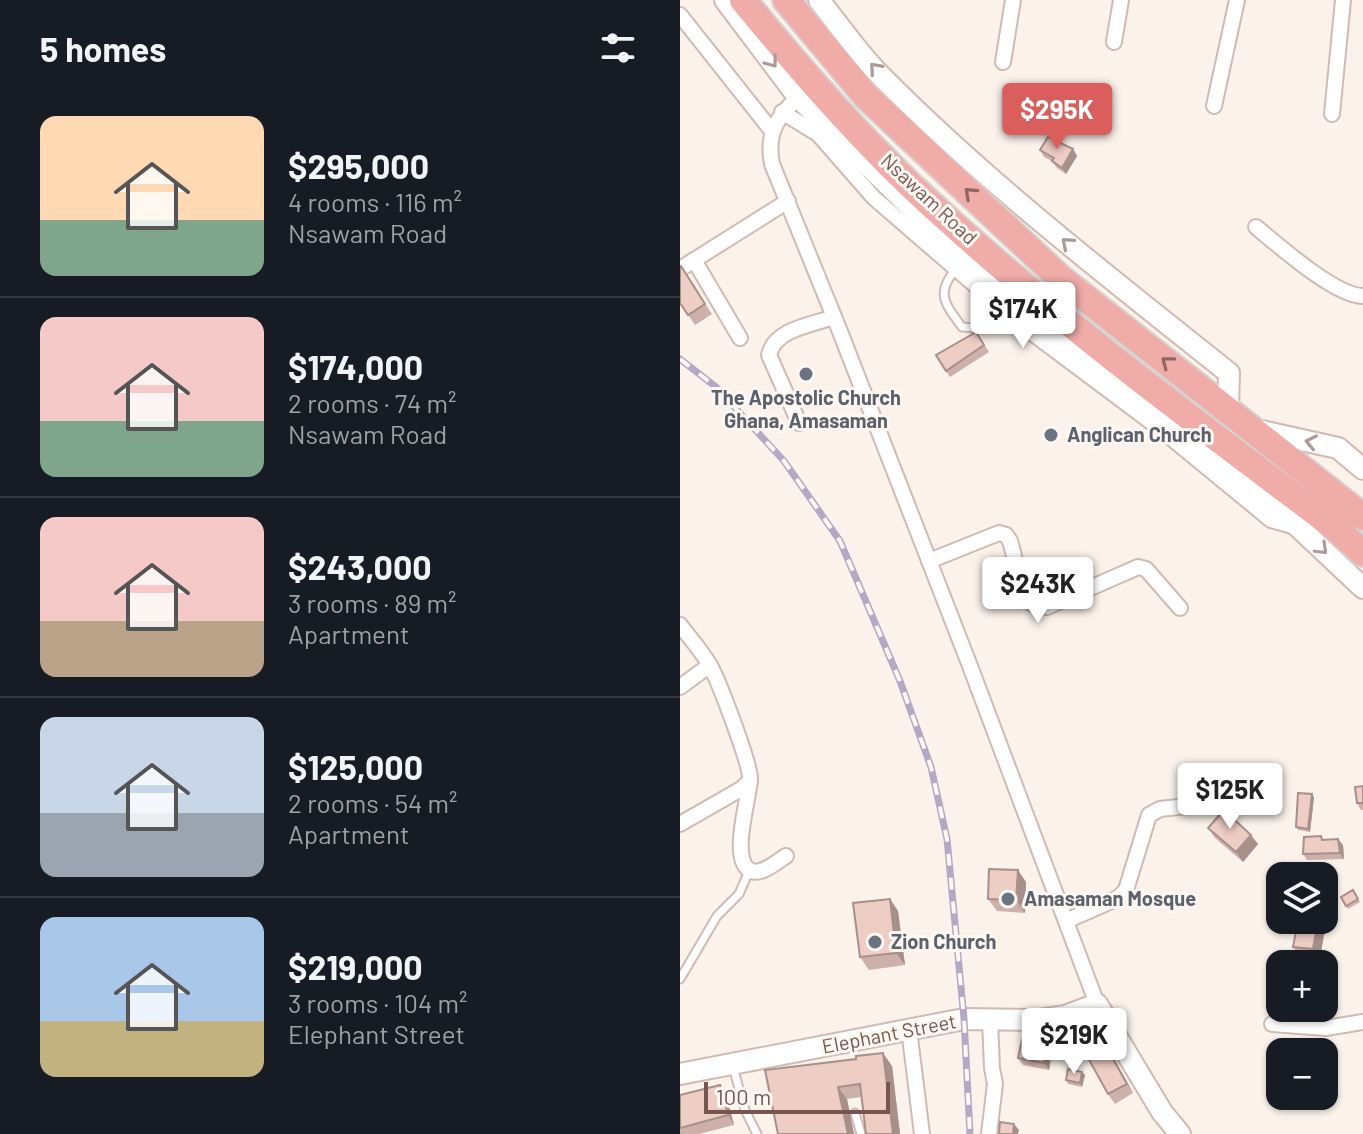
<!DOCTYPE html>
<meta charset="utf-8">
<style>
body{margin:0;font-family:Barlow,sans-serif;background:#242831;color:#f1f3f6;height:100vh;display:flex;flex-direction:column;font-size:30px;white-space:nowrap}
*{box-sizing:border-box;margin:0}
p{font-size:26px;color:#9ea1a6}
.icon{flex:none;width:44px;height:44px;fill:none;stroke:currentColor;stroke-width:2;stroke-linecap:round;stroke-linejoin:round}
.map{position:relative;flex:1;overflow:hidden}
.drawer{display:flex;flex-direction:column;background:#171b24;width:680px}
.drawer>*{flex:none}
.fabs{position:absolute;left:586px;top:862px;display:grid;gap:16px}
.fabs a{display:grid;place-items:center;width:72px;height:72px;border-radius:16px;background:#171b24;box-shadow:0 2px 6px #0004;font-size:40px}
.scale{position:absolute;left:24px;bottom:20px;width:186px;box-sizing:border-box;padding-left:8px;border:4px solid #755650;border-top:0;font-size:22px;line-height:28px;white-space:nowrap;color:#755650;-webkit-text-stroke:6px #fef7f2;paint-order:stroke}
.price{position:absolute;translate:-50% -68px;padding:0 18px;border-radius:8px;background:#fff;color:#222;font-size:26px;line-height:52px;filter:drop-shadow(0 2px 4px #0008)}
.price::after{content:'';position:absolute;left:50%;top:48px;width:24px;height:18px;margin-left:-12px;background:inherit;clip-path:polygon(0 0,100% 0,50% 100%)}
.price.selected{background:#da5e5c;color:#fff}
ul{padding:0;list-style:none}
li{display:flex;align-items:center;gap:24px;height:200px;padding:0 40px}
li+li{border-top:2px solid #363941}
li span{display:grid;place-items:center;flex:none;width:224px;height:160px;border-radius:16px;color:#555}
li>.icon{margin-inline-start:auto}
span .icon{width:96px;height:96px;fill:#fffc;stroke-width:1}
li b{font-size:34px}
h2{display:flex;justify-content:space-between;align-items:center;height:96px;padding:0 40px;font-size:34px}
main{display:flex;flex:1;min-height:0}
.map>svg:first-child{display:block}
</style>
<main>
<section class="drawer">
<h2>5 homes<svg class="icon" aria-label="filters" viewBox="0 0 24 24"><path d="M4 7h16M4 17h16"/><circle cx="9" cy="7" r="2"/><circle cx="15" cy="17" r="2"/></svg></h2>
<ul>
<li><span style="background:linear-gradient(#ffd9b3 65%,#7fa58c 0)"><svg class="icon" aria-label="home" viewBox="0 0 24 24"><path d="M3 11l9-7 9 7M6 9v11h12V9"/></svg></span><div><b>$295,000</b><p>4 rooms · 116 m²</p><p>Nsawam Road</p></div></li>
<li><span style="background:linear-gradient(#f6c9c9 65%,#7fa58c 0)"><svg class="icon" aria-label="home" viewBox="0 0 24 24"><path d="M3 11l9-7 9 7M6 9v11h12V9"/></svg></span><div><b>$174,000</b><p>2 rooms · 74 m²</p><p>Nsawam Road</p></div></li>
<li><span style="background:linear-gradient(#f6c9c9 65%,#b9a48a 0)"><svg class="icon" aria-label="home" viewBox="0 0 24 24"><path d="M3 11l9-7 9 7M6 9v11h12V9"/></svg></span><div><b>$243,000</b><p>3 rooms · 89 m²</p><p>Apartment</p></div></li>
<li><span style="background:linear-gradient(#c9d6e8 60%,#9aa5b1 0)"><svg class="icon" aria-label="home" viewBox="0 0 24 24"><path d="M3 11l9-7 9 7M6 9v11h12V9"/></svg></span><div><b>$125,000</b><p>2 rooms · 54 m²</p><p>Apartment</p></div></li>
<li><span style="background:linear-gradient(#a9c7e8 65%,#c2b280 0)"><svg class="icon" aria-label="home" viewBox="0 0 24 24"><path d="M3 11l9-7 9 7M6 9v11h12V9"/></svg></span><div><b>$219,000</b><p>3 rooms · 104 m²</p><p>Elephant Street</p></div></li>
</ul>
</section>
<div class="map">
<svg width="683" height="1134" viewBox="0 0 683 1134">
<rect width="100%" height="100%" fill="#fbf2eb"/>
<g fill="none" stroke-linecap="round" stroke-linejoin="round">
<defs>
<g id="lane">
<path d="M276,269C255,293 265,304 282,327L296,328L323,310"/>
<path d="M0,979L37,916L59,894L69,871"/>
<path d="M53,1067L65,1110L77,1134"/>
<path d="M175,1113L181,1134"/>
</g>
<g id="street">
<path d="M0,15L92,131"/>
<path d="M434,42L441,0"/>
<path d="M323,62L333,0"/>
<path d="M125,90C101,114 85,128 92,164L159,329L290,666L417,1004"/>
<path d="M534,106L557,0"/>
<path d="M102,112L138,134L194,198L340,324L479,428L591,520L616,527"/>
<path d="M652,114L663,0"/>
<path d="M576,227C598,245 655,296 683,296"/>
<path d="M14,260L60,338"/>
<path d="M0,269L108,201"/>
<path d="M119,423L89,355C95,329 131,325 154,317"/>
<path d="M249,561L319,533L326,535L330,541C335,557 340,588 349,600C353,606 360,607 367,607L458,567L466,569L500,608"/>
<path d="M0,625C10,638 21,650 29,664C38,678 71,766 70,779C69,799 51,855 68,869C79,878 96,862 106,856"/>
<path d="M0,687L30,665"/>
<path d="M0,824L61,789L70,781"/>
<path d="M386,921L438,898L446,890L469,815L480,809L526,804"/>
<path d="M592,1024L646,1028L683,1022"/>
<path d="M229,1029L242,1134"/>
<path d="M309,1134L315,1084L312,1068L310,1020"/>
</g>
<g id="secondary">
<path d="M45,0L118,97L290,265L598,508L683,588"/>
<path d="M139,0C159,25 178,53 201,76C308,184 430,278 549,373L548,411"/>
<path d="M577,430L658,448L683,469"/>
<path d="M0,1074L284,1019L358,1020L385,1016L417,1004L482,1112L500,1134"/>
</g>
<g id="highway">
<path d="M63,0C116,65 170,127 230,185C360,307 504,414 647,521L683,553"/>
<path d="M106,0L186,96L380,278L683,517"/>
</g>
</defs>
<use href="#lane" stroke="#cfbbb4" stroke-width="11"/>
<use href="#street" stroke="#cfbbb4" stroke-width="18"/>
<use href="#secondary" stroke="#d2bab2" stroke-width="24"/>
<use href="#highway" stroke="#d8d0ce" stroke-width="30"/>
<use href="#lane" stroke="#fff" stroke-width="7"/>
<use href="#street" stroke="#fff" stroke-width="14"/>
<use href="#secondary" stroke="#fff" stroke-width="20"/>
<use href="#highway" stroke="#efaca8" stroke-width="26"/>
<defs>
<path id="rail" d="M0,359L36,387L104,461L160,541L220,681L251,767L267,839L284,1019L290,1134"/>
</defs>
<use href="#rail" stroke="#b3a9c5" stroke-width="7"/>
<use href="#rail" stroke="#fef7f2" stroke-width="4" stroke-dasharray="12" stroke-linecap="butt"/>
</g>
<g fill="#cdb0a9">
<path d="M393,149L397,156L386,174L377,168L372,161L364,157L360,150Z"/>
<path d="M0,267L32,314L15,325L0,303Z"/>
<path d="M296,332L309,352L270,377L266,371Z"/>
<path d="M683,786V810H681L677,803Z"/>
<path d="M634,797L630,832L618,830L616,827Z"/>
<path d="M528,828L578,844L563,862L535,838Z"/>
<path d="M644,840L663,845L664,859L627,860L623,854Z"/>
<path d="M645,879L652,888L640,958L619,956L613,947Z"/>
<path d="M346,882L345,913L317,911L308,899Z"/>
<path d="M673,890L680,902L668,909L661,897Z"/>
<path d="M210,899L218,911L225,965L189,970L180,957Z"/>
<path d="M428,1048L453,1093L435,1104L428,1094Z"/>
<path d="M372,1051L369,1070L343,1065L338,1058Z"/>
<path d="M212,1066L220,1134H186L181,1097L167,1099L174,1134H98L85,1070Z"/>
<path d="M402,1072L405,1075L402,1087L388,1084L386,1080Z"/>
<path d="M40,1085L46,1095L54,1125L19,1134H0V1098Z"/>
</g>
<g fill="#a7908a">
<path d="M393,149L397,156L386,174L382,168Z"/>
<path d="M632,794L634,797L630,832L628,829Z"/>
<path d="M571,835L578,844L563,862L556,852Z"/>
<path d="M658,839L663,845L664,859L660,853Z"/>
<path d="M338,870L346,882L345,913L336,900Z"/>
<path d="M645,879L652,888L640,958L633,949L638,920H644Z"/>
<path d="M210,899L218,911L225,965L216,953Z"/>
<path d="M422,1039L428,1048L453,1093L447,1084Z"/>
<path d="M368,1045L372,1051L369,1070L364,1063Z"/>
<path d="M203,1053L212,1066L220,1134H213Z"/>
<path d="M402,1072L405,1075L402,1087L400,1083Z"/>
<path d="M40,1085L46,1095L54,1125L48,1115Z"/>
<path d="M158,1087L167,1099L174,1134H168Z"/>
<path d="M334,1124L339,1130L338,1134H333Z"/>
</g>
<g fill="#eecdc5" stroke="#a7908a" stroke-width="2">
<path d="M368,137L393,149L382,168L372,161L374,158L360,150Z"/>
<path d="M1,266L25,304L8,315L0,303V267Z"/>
<path d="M296,332L304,345L266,371L256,355Z"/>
<path d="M683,786V803H677L675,787Z"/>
<path d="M618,793L632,794L628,829L616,827Z"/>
<path d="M544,810L571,835L556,852L528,828Z"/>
<path d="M641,836L642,840L658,839L660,853L623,854L624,837Z"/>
<path d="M309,869L338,870L336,900L308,899Z"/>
<path d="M673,890L678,899L666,906L661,897Z"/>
<path d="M210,899L216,953L180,957L173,903Z"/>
<path d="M618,920H638L633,949L613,947Z"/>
<path d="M422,1039L447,1084L428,1094L403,1049Z"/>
<path d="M342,1040L368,1045L364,1063L338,1058Z"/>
<path d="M203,1053L213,1134H186L180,1084L158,1087L168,1134H98L85,1070L176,1059V1056Z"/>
<path d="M388,1069L402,1072L400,1083L386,1080Z"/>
<path d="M40,1085L48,1115L0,1128V1095Z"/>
<path d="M320,1122L334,1124L333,1134H319Z"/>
</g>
<defs><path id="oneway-chevron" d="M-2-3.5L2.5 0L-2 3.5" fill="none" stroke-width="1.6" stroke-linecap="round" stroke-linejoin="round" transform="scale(2)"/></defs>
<g stroke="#ac9a96">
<use href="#oneway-chevron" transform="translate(92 62) rotate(53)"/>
<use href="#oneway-chevron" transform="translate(195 68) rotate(-131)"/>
<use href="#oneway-chevron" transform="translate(387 243) rotate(-139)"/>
<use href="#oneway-chevron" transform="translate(631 442) rotate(-168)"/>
<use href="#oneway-chevron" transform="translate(642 549) rotate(44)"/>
</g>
<g stroke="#8d6762">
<use href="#oneway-chevron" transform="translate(290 193) rotate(-137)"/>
<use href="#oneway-chevron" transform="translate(487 362) rotate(-142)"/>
</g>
<g fill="#6b7280" stroke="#fef7f2" stroke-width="3">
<circle cx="126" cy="374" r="8"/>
<circle cx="371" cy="435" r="8"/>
<circle cx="328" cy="899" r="8"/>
<circle cx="195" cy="942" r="8"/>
</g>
<g text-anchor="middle" stroke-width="6" stroke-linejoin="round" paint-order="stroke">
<g font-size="20" fill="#755650" stroke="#fef7f2">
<text transform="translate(249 199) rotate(43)" y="7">Nsawam Road</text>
<text transform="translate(209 1034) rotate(-11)" y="7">Elephant Street</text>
</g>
<g font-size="20" font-weight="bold" fill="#5b616d" stroke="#fef7f2" text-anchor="start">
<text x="126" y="405" text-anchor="middle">The Apostolic Church<tspan x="126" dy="23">Ghana, Amasaman</tspan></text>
<text x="387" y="442">Anglican Church</text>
<text x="344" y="906">Amasaman Mosque</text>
<text x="211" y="949">Zion Church</text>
</g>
</g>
</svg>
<div class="fabs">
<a><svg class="icon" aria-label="layers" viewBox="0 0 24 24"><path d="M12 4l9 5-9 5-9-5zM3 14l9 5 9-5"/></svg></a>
<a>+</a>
<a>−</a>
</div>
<div class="scale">100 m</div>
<b class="price selected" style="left:377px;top:151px">$295K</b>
<b class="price" style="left:343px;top:350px">$174K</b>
<b class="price" style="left:358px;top:625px">$243K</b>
<b class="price" style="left:550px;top:831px">$125K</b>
<b class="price" style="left:394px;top:1076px">$219K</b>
</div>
</main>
